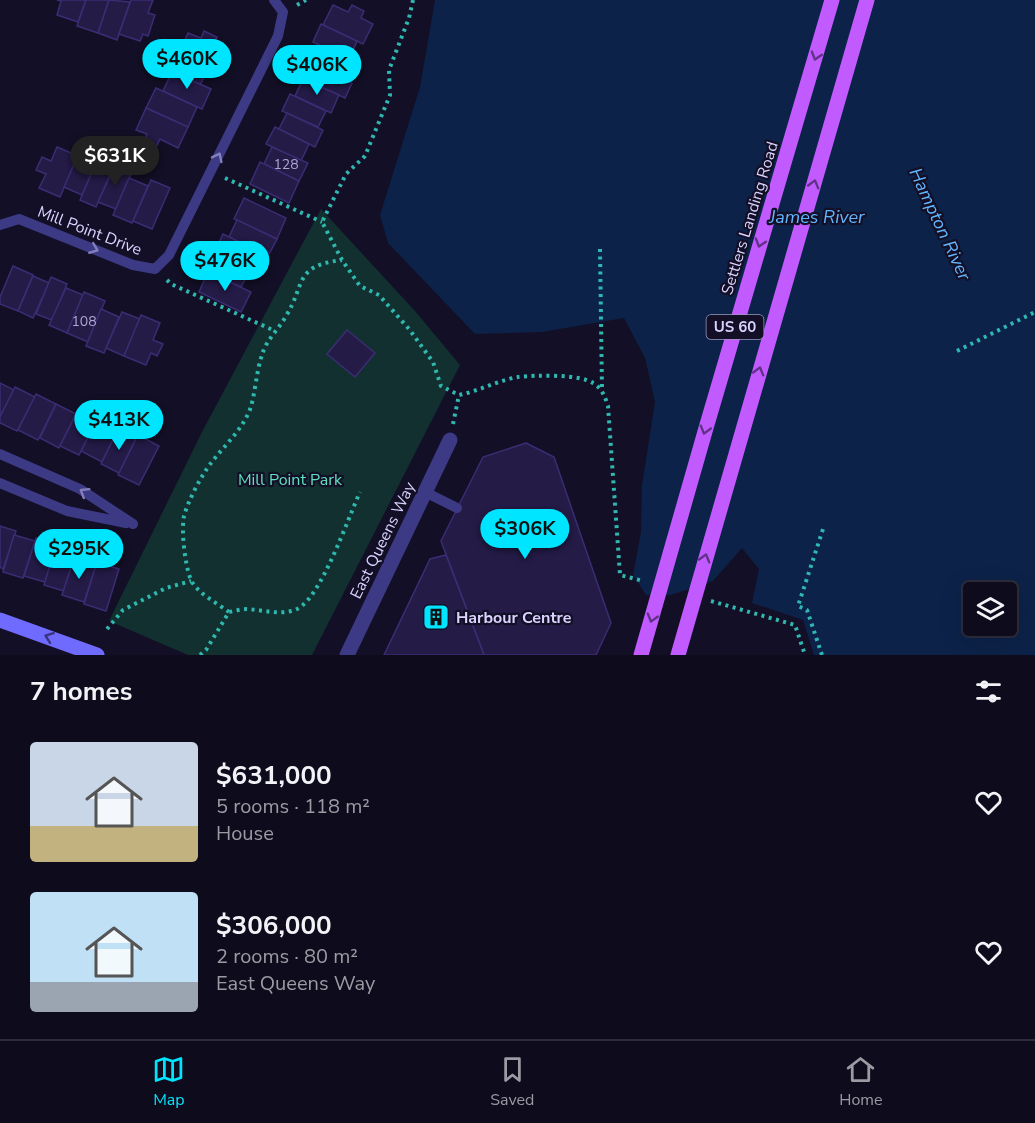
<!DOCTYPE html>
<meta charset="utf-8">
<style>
body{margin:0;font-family:"Nunito Sans",sans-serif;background:#1c1929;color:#f1f3f6;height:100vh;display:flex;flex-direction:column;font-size:22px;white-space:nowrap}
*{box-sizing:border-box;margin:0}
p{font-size:20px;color:#9b9ba3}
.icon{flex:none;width:33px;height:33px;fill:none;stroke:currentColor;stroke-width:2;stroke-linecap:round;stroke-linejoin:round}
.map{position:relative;height:655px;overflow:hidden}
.panel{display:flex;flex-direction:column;background:#0e0b1c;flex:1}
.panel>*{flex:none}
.controls{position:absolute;left:963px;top:582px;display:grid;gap:12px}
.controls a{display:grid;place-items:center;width:54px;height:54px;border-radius:6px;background:#0e0b1c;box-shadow:0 6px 24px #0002,0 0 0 2px #2e2b3b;font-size:30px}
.price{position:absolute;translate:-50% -51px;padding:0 14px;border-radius:21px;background:#00e5ff;color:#111;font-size:20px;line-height:39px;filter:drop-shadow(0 2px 3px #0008)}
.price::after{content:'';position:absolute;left:50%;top:36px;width:18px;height:14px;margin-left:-9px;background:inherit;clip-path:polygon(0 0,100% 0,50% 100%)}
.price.selected{background:#222;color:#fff}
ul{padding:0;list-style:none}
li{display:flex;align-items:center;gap:18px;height:150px;padding:0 30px}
li span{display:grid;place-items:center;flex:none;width:168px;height:120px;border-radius:6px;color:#555}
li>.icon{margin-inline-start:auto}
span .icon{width:72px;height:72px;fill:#fffc;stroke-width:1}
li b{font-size:26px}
h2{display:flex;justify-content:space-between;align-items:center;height:72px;padding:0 30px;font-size:26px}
.dock{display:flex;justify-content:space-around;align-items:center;height:84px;border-top:2px solid #2e2b3b;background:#0e0b1c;font-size:16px;color:#9b9ba3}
.dock a{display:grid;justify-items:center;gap:3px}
.dock .selected{color:#00e5ff}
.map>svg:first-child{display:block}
</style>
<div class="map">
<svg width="1035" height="655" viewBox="0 0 1035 655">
<rect width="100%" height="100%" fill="#130f26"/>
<path fill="#12302f" d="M321,209L415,311L460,365L312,655H188L109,621L202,432Z"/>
<path fill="#0c2248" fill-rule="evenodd" d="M435,0H1035V655H814L803,620L752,603L759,569L742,548L713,581L671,595H646L633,575L641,532L642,485L655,402L645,358L624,318L542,332L475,334L388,243L380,215L420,87ZM974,592H1006V626H974Z"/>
<g fill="#241b47" stroke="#3b2d73" stroke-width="1.5">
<path d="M57,0H86L78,22L57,15L61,1Z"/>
<path d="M86,0H109L98,33L77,26Z"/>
<path d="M109,0L130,2L117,40L98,33Z"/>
<path d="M131,0H153L148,13L155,15L148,36L143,34L140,41L119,34Z"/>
<path d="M333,5L348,12L352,5L364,11L361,18L373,24L363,44L323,25Z"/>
<path d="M321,24L357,41L349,60L313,42Z"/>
<path d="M204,31L217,37L213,45L229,52L219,72L179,54L188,33L201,38Z"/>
<path d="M319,45L354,62L346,80L310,63Z"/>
<path d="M174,51L209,67L200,85L166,69Z"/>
<path d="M317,67L352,83L345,98L310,82Z"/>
<path d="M172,72L211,89L202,109L163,91Z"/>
<path d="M303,79L339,95L331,113L295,96Z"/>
<path d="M156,88L197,107L188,127L146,108Z"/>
<path d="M290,94L326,111L318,127L282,111Z"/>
<path d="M146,108L188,127L178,148L160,139L155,149L143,143L147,134L136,130Z"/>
<path d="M287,113L323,130L315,147L279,129Z"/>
<path d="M275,127L309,144L301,161L266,144Z"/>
<path d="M57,147L78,156L60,197L39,188L46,174L36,170L42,157L51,161Z"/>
<path d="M272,147L308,163L299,181L264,164Z"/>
<path d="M80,151L98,159L82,195L64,187Z"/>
<path d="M260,162L299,181L289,203L250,184Z"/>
<path d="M96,163L112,170L96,207L80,200Z"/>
<path d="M115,165L132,172L116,209L98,202Z"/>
<path d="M129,178L148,186L132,223L113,215Z"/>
<path d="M151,180L170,188L152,229L133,221Z"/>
<path d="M244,198L286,218L277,239L234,219Z"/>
<path d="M237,220L277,239L268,256L229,237Z"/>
<path d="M223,234L258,251L250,270L214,253Z"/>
<path d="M214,253L250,270L241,287L206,270Z"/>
<path d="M13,266L33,275L18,311L0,304V297Z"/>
<path d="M208,272L251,292L241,312L199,292Z"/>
<path d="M33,276L49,283L33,318L18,311Z"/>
<path d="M51,277L67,284L52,320L36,314Z"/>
<path d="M66,288L83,295L67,333L49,325Z"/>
<path d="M84,292L105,301L88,342L67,333Z"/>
<path d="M101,309L119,317L104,353L86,346Z"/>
<path d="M122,312L140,319L124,356L106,348Z"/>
<path d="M141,315L160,323L153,340L163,344L157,356L151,353L146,365L124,356Z"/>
<path d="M347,330L375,353L355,377L327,354Z"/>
<path d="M0,383L14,390L0,417Z"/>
<path d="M15,387L35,397L17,431L0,423V417Z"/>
<path d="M36,394L56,404L38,440L18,430Z"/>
<path d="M56,404L76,414L59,448L40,438Z"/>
<path d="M77,412L97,421L79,455L60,446Z"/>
<path d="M99,416L120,426L102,462L81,451Z"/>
<path d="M118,429L136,438L119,473L101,464Z"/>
<path d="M138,435L159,446L139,485L118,475Z"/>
<path d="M526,443L554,457L611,623L596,655H484L441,541L483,457Z"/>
<path d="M0,526L16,531L3,569L0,567Z"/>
<path d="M14,535L35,541L23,578L3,572Z"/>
<path d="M36,538L57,545L45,582L24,576Z"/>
<path d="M55,548L75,555L64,591L44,585Z"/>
<path d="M446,555L484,655H384L430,559Z"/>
<path d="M74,558L96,566L84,602L62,595Z"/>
<path d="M97,562L119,569L106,611L84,604Z"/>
</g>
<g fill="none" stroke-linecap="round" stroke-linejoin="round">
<g stroke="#2fb8b0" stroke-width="4" stroke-dasharray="3 4.5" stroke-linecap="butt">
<path d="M413,0L409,18L389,70L390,95L365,156L346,174L322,222L342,260L360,286L379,295L409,329L433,362L441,386L459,395C479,391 499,380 518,377C535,375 580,374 593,383C602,388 605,397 608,406L620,575L643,581"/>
<path d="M297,5L306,0"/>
<path d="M225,178L322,222"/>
<path d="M600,249L602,390"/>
<path d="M167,280L171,284L275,331"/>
<path d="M957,351L1035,312"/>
<path d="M453,424L459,395"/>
<path d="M711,601L795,625L805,655"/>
<path d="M229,612C217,603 197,593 191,580C185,566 181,531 184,516C188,501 201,476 211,463C224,446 240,432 249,412C255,398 256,372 262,355C266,340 279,329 286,316C306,284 293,266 342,260"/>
<path d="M107,629L123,610L166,588L191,581"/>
<path d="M200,655L206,650L229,612C235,611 241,609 247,609C264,610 281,616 297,609C321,598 348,518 360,492"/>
<path d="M822,655L807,610L798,606L824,526"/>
</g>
<g stroke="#3d3a85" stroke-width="10">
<path d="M0,225L19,219L133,265L155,269L169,255L278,36L283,12L274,0"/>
<path d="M0,454L80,489L133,524"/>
<path d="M0,483L67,511L126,523"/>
<path d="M425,492L457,508"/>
</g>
<path stroke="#3d3a85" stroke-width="15" d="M347,655L450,440"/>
<path stroke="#6f6bff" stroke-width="15" d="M0,620L97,655"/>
<g stroke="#c25bff" stroke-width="15">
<path d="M641,655L706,428L832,0"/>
<path d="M678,655L867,0"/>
</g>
</g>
<defs><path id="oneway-chevron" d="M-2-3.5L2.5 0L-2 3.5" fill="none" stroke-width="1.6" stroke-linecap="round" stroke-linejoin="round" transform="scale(1.5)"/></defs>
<g stroke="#623188">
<use href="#oneway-chevron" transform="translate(816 56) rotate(107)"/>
<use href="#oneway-chevron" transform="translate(814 184) rotate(-74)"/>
<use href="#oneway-chevron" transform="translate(760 243) rotate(107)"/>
<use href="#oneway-chevron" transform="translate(759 371) rotate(-74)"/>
<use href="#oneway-chevron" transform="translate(705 430) rotate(106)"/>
<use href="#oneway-chevron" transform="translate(705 558) rotate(-74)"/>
<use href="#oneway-chevron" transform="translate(652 618) rotate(106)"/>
</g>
<g stroke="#837fbc">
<use href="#oneway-chevron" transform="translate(218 157) rotate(-64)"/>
<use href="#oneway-chevron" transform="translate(94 249) rotate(22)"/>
<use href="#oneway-chevron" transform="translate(84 492) rotate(-148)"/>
</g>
<use stroke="#38347d" href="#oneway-chevron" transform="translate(49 637) rotate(-160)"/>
<defs>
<symbol id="building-square" viewBox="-11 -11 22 22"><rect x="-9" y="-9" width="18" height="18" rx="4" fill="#00e5ff" stroke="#130f26"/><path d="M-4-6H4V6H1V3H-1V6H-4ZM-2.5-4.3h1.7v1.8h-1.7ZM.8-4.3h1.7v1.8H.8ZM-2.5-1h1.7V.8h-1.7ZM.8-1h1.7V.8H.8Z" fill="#111"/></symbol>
</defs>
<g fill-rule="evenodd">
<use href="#building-square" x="421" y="602" width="30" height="30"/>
</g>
<g text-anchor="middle" stroke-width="4.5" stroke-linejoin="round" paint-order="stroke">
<g font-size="14" fill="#aca6d1">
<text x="286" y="169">128</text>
<text x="84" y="326">108</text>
</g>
<rect fill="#130f26" stroke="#9e99be" stroke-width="1.5" x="706.5" y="315" width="57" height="24" rx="4.5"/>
<g font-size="15" font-weight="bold" fill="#d9d4ff">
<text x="735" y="332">US 60</text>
</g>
<g font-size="16" fill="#d9d4ff" stroke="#130f26">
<text transform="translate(749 218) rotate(-73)" y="6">Settlers Landing Road</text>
<text transform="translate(90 230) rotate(21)" y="6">Mill Point Drive</text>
<text transform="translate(382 540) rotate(-64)" y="6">East Queens Way</text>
</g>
<g font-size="16" fill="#5fe0c0" stroke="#130f26">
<text x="290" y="485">Mill Point Park</text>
</g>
<g font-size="16" font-weight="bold" fill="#d9d4ff" stroke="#130f26" text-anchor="start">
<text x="456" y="623">Harbour Centre</text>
</g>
<g font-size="18" font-style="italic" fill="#62b6ff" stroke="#130f26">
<text x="817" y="223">James River</text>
<text transform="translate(940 224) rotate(65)" y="6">Hampton River</text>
</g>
</g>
</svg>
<div class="controls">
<a><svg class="icon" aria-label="layers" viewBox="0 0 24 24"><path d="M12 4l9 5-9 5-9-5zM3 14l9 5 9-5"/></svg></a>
</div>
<b class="price" style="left:187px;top:90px">$460K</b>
<b class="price" style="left:317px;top:96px">$406K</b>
<b class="price selected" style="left:115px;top:187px">$631K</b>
<b class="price" style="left:225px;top:292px">$476K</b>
<b class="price" style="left:119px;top:451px">$413K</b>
<b class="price" style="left:525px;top:560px">$306K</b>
<b class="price" style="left:79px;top:580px">$295K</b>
</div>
<section class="panel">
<h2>7 homes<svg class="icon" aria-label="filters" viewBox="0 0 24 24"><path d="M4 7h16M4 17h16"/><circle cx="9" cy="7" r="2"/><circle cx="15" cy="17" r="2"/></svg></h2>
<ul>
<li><span style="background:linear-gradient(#c9d6e8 70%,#c2b280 0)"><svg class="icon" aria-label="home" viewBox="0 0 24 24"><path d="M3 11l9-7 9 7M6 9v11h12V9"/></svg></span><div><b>$631,000</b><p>5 rooms · 118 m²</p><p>House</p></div><svg class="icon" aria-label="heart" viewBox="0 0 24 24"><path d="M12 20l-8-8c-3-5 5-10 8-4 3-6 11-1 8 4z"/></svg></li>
<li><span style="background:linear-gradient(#bfe0f5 75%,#9aa5b1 0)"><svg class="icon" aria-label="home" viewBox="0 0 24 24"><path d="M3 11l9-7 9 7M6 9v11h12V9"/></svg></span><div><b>$306,000</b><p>2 rooms · 80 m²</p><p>East Queens Way</p></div><svg class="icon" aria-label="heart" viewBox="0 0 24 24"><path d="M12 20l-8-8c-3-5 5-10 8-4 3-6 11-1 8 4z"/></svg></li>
</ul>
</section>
<nav class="dock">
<a class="selected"><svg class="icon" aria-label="map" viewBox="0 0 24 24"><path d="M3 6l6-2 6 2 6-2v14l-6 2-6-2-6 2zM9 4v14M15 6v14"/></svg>Map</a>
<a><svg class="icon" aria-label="saved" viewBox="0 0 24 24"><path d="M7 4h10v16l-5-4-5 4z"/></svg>Saved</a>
<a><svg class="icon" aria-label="home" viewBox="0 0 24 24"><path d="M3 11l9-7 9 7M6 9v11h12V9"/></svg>Home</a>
</nav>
